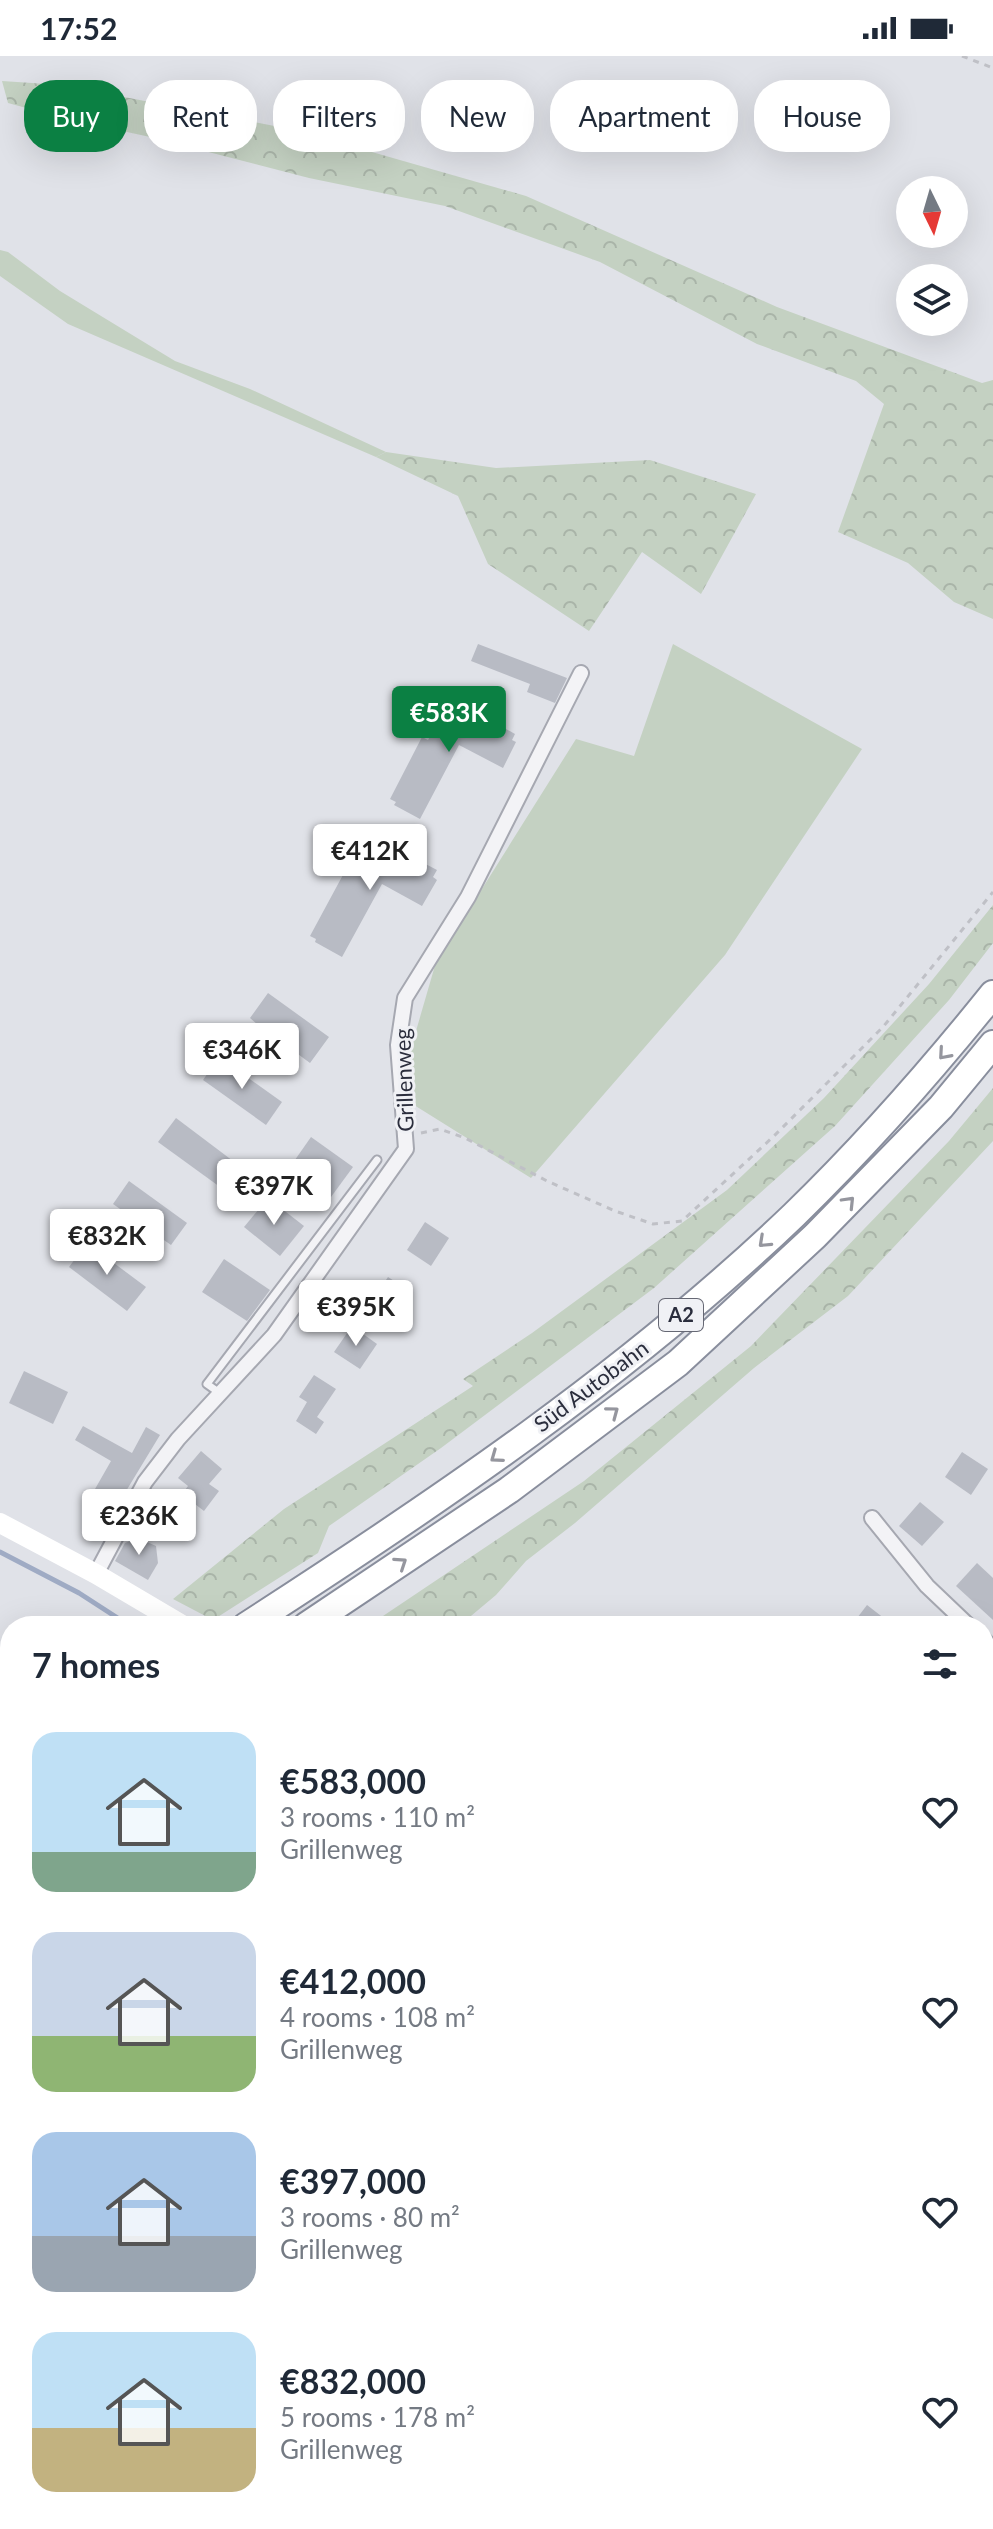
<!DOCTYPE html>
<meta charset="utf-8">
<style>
body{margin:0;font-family:Lato,sans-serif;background:#f2f2f3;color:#1f2937;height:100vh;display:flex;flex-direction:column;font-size:30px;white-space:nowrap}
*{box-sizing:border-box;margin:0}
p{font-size:26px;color:#747a83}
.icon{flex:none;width:44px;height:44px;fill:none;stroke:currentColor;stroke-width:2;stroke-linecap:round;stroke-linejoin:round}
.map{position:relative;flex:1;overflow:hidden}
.panel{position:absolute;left:0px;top:1560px;width:994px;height:914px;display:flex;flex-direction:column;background:#fff;border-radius:32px 32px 0 0;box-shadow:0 8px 32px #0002}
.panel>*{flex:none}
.banner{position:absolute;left:24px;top:24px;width:946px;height:72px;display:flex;gap:16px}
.needle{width:52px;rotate:175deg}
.tools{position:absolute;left:896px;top:120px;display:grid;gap:16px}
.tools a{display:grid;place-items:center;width:72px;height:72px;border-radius:50%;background:#fff;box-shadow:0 8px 32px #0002;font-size:40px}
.price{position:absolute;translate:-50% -68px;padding:0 18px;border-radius:8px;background:#fff;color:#222;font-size:26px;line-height:52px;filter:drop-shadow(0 2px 4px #0008)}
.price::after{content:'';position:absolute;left:50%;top:48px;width:24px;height:18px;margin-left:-12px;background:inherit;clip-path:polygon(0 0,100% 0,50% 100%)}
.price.current{background:#0b8043;color:#fff}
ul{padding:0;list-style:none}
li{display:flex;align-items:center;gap:24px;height:200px;padding:0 32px}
li span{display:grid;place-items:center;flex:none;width:224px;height:160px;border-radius:24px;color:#555}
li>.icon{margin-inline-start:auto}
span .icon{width:96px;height:96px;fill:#fffc;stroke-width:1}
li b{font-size:34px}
h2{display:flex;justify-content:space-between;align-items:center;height:96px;padding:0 32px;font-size:34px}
.pill{padding:0 28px;border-radius:32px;background:#fff;box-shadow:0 8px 32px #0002;font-size:28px;line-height:72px}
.pill.current{background:#0b8043;color:#fff}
.status{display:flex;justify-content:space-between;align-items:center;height:56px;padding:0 40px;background:#fff;direction:ltr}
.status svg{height:22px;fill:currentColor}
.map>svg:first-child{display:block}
</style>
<div class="status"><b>17:52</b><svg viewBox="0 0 49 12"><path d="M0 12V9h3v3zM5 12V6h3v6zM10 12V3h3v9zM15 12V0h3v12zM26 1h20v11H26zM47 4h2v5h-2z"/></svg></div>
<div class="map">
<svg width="993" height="2473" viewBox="0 0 993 2473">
<defs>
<pattern id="forest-crowns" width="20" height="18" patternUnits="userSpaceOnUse" patternTransform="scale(2)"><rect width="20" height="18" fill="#c4d1c2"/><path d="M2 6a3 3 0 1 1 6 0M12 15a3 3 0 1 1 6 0" fill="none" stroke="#a9b4a8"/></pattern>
</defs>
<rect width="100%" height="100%" fill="#e0e2e8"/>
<g fill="#c4d1c2">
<path d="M0,194L8,196L60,235L175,305L250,333L386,396L376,401L68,268L0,220Z"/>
<path d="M673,588L862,693L725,899L531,1122L414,1049L407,1006L436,906L576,683L634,700Z"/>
<path d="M984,2320L993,2326V2459L988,2473H897L887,2464H984Z"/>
<path d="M236,2464H413L409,2473H228Z"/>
</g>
<g fill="url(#forest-crowns)">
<path d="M2,25L62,29L295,74L526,140L777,251L982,327L993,324V563L954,546L908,507L838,476L884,348L856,325L757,288L600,206L445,150L309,122L150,81L63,62L8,47Z"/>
<path d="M386,396L496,412L650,404L756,438L701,538L642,496L589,575L488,508L458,440L376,401Z"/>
<path d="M993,849V887L949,944L835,1070L654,1232L441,1392L329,1470L318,1497L213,1564L173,1543L284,1453L473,1330L463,1323L532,1277L727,1134L824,1042L929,928Z"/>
<path d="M993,1032V1085L848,1240L754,1312L575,1467L526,1505L496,1539L459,1570H353L365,1563L383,1560L584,1425L751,1290L949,1085Z"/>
<path d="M984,1846L993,1852V1937L984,1926Z"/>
<path d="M0,2267L10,2270V2434L0,2431Z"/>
<path d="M36,2464H236L228,2473H43Z"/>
<path d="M806,2464H887L897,2473H820Z"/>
</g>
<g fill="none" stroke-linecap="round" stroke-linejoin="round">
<g stroke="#9fabc4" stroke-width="5">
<path d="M0,1496L79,1537L130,1570"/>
<path d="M984,1895L993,1906"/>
<path d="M747,2464L757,2473"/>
</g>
</g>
<g fill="#b8bbc4">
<path d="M478,588L567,622L555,647L527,636L530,628L471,605Z"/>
<path d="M452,643L515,678L512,684L516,686L503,712L459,689L420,763L394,749L396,746L390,743L422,681L428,684Z"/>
<path d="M374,781L437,814L433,821L437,824L422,850L382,828L342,901L315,886L316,883L310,880L344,817L350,820L368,787L370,788Z"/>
<path d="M268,937L329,981L310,1007L287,990L285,993L250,962Z"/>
<path d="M219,1001L282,1046L266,1069L203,1024Z"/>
<path d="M176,1062L237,1108L220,1131L158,1086Z"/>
<path d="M311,1081L353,1111L331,1141L290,1111Z"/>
<path d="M129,1125L187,1167L171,1189L113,1148Z"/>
<path d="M268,1142L304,1170L280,1200L244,1171Z"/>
<path d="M425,1166L449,1182L431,1210L407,1194Z"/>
<path d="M87,1187L146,1231L127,1255L69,1211Z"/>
<path d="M224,1203L270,1234L247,1265L202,1236Z"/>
<path d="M388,1221L411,1236L393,1263L370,1248Z"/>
<path d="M352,1270L377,1288L360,1313L334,1296Z"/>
<path d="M24,1315L68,1336L53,1368L9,1347Z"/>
<path d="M314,1319L336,1333L317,1361L324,1366L316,1378L296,1365L307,1346L299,1341Z"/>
<path d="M83,1370L132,1397L146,1371L160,1379L114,1455L97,1446L102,1437L95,1433L111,1405L75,1384Z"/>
<path d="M201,1395L222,1413L209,1428L219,1435L204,1455L182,1438L188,1430L178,1422Z"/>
<path d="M962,1396L988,1413L971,1439L945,1421Z"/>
<path d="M920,1446L944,1466L922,1490L899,1470Z"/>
<path d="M138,1482L156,1490L158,1507L148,1524L115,1505L125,1487Z"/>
<path d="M977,1507L993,1522V1564L956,1530Z"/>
<path d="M867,1549L894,1570H851Z"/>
</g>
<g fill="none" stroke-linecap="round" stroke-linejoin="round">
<defs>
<path id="lane" d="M221,1338L207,1328L377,1104"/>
<g id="street">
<path d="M872,1462L927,1530L969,1570"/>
<path d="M96,1518L145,1426L178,1383L274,1279L406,1093L398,989L405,942L468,841L581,617"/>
<path d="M984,1584L993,1593"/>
<path d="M984,1830L993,1838"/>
<path d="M898,2464L907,2473"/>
</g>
<g id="highway">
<path d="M246,1570C438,1446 629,1317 794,1159C865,1090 931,1015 993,938"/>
<path d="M306,1570L509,1434L678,1307L815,1180L941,1051L993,988"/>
<path d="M0,1729L10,1723"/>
<path d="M0,1767L10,1761"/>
</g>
</defs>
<use href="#lane" stroke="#a6a8b1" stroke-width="11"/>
<use href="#street" stroke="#a6a8b1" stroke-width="18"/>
<use href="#highway" stroke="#898e9d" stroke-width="30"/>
<g stroke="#bfc0c6" stroke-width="3" stroke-dasharray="6 6" stroke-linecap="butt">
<path d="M962,0L993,12"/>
<path d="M421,1077L440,1073L465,1082L547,1125L615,1155L653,1168L682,1165L774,1080L883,971L993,836"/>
</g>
<use href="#lane" stroke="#f3f3f6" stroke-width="7"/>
<use href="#street" stroke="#f3f3f6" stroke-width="14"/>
<g stroke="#fff" stroke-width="20">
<path d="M0,1467L96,1518L184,1570"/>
<path d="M984,1640L993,1629"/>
<path d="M0,2049L10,2052"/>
<path d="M793,2464L808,2473"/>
</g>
<use href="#highway" stroke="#fff" stroke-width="26"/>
</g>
<defs><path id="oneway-chevron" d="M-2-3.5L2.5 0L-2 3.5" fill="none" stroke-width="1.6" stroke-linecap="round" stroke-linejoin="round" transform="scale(2)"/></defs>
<g stroke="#95969e">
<use href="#oneway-chevron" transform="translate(944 998) rotate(131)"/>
<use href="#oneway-chevron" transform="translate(849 1146) rotate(-46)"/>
<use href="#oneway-chevron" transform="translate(764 1186) rotate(137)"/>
<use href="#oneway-chevron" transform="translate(613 1356) rotate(-37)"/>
<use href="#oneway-chevron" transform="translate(496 1401) rotate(144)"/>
<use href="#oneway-chevron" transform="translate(401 1507) rotate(-34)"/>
</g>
<g text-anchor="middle" stroke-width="6" stroke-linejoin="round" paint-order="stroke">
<rect fill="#f0f1f5" stroke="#666874" stroke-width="2" x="659" y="1243" width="44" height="32" rx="6"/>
<g font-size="20" font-weight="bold" fill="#2b2e3d">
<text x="681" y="1266">A2</text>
</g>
<g font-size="22" fill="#2b2e3d" stroke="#f0f1f5">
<text transform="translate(404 1024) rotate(-92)" y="8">Grillenweg</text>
<text transform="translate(591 1330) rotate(-37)" y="8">Süd Autobahn</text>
</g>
</g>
</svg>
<div class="tools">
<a><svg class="needle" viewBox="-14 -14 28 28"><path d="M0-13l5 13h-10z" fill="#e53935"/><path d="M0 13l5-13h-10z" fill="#747a83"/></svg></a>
<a><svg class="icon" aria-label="layers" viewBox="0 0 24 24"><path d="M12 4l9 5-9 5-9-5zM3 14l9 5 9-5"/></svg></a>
</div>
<b class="price current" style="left:449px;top:698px">€583K</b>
<b class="price" style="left:370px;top:836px">€412K</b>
<b class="price" style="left:242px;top:1035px">€346K</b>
<b class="price" style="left:274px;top:1171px">€397K</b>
<b class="price" style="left:107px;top:1221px">€832K</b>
<b class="price" style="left:356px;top:1292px">€395K</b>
<b class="price" style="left:139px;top:1501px">€236K</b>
<div class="banner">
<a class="pill current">Buy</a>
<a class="pill">Rent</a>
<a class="pill">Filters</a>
<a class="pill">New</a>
<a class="pill">Apartment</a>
<a class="pill">House</a>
</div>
<section class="panel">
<h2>7 homes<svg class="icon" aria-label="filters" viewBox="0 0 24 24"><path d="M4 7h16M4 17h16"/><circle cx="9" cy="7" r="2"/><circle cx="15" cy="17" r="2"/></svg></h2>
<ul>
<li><span style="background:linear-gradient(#bfe0f5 75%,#7fa58c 0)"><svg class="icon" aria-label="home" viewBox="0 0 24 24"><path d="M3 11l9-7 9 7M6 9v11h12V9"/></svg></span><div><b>€583,000</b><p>3 rooms · 110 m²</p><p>Grillenweg</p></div><svg class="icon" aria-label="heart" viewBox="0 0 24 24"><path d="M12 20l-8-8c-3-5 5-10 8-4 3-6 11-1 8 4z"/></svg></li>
<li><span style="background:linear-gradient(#c9d6e8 65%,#8fb573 0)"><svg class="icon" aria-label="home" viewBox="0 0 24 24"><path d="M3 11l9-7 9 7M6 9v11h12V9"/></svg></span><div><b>€412,000</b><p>4 rooms · 108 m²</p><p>Grillenweg</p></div><svg class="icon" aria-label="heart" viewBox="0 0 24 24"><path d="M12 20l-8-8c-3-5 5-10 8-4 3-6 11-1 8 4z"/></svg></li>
<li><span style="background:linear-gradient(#a9c7e8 65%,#9aa5b1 0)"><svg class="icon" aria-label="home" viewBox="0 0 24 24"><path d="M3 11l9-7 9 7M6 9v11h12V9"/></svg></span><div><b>€397,000</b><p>3 rooms · 80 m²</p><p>Grillenweg</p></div><svg class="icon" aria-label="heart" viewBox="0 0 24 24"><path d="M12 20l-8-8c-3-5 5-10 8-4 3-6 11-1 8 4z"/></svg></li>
<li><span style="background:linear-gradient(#bfe0f5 60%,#c2b280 0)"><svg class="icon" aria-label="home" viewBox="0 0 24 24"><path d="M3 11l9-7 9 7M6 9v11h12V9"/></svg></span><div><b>€832,000</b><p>5 rooms · 178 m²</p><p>Grillenweg</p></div><svg class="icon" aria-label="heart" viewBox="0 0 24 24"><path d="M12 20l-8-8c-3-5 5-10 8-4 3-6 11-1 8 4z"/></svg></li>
</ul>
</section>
</div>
